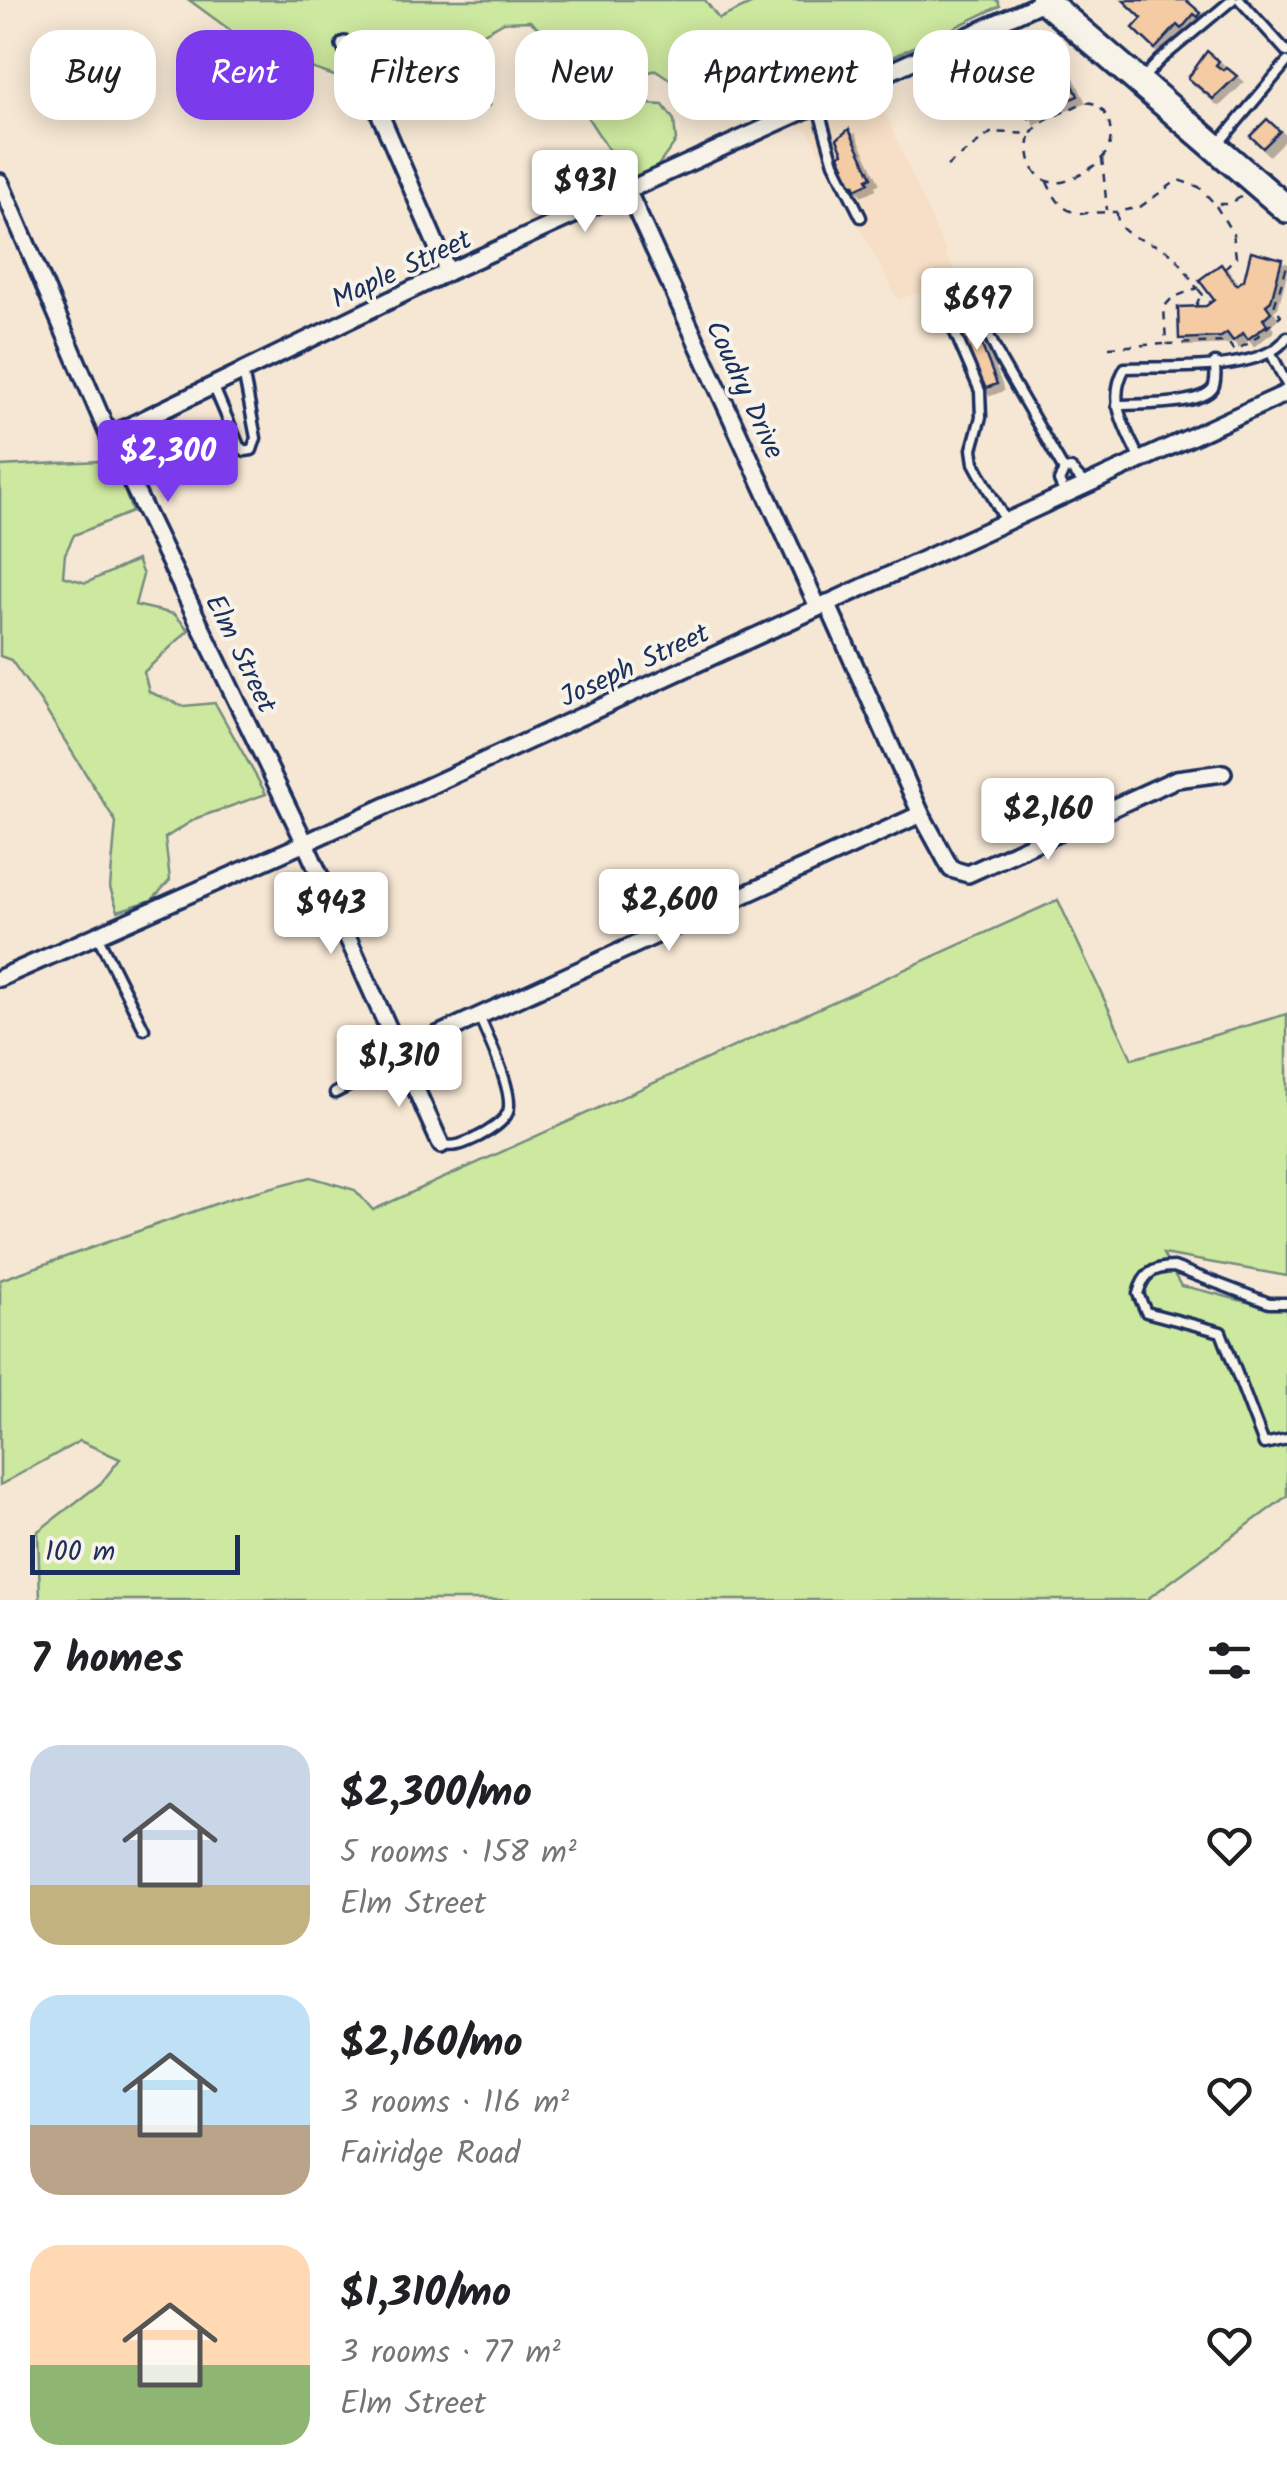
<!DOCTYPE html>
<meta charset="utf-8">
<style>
body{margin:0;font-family:Kalam,sans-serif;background:#f6f6f6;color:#202124;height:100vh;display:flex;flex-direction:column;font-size:38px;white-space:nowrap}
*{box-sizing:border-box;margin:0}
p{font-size:32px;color:#757577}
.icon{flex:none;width:55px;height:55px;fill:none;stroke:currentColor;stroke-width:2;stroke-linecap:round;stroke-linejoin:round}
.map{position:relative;height:1600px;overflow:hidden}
.side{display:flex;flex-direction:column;background:#fff;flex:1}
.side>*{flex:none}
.top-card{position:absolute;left:30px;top:30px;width:1228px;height:90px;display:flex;gap:20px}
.scale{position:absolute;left:30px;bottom:25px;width:210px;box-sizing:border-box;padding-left:10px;border:5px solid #1b2f5e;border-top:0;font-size:28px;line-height:35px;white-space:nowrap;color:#1b2f5e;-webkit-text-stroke:8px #f7f3e8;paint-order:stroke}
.price{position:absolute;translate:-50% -85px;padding:0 22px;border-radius:10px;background:#fff;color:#222;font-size:32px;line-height:65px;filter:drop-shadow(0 2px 5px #0008)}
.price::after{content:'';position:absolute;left:50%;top:60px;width:30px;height:22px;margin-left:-15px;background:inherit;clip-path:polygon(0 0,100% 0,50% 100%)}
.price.active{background:#7c3aed;color:#fff}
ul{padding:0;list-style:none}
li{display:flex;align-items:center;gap:30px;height:250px;padding:0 30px}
li span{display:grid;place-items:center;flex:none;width:280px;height:200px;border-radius:30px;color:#555}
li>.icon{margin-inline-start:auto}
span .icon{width:120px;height:120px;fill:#fffc;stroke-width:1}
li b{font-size:42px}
h2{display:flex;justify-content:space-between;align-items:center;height:120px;padding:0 30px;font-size:42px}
.pill{padding:0 35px;border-radius:30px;background:#fff;box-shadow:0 5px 25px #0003;font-size:35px;line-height:90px}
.pill.active{background:#7c3aed;color:#fff}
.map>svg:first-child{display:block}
</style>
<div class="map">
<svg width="1287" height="1600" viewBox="0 0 1287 1600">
<defs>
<filter id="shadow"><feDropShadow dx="6" dy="6" stdDeviation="0" flood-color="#0004"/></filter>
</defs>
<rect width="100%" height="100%" fill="#f6e7d4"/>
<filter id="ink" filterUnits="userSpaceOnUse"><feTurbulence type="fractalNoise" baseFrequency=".01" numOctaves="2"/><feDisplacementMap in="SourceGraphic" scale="20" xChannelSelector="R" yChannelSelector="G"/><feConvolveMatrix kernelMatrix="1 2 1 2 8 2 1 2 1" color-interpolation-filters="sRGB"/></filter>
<g filter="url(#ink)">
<path fill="#f6dfc6" d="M874,87L957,278L898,300L807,129L781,126Z"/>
<g fill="#cde89f" stroke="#748c7e" stroke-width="2.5">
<path d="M189,0H705L719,19L759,0H997L1000,6L755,122L749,110C714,104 685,91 656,70L637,76L626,88L627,103L663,105L674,120L676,141L657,167L628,180L588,118L574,66L549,37L530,21L504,22L469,41L493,90L489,106L461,98C451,70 436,56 408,49L387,79L346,80L256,49Z"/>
<path d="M100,461L117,469L132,512L74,535L65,554L63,576L86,583L137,560L143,575L135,605L174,614L189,630L144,672L149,692L183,706L215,703L266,794L197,818L165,838L170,880L152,900L118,911L110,888L116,822L40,701L11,660L0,656V466Z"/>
<path d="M1058,900L1132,1059L1287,1014V1276L1163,1254L1181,1286C1217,1292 1250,1306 1287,1309V1496L1146,1600H40L38,1531L101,1483L120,1459L80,1441L0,1485V1280L232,1198L311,1177L355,1190L373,1210Z"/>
</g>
<g fill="#f5cba4" stroke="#1b2f5e" stroke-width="2.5" filter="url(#shadow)">
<path d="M1123,0H1186L1201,13L1198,17L1194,14L1181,29L1177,25L1155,49L1133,28L1142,18Z"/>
<path d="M1207,51L1219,61L1216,65L1223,70L1226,67L1237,76L1213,99L1188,78Z"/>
<path d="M1061,59L1078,96L1029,118L1012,81Z"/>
<path d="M1267,119L1280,131L1263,148L1250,136Z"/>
<path d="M849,129L872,177L867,179L869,183L856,189L854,184L850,186L841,167L844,166L839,155L843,153L837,139Z"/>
<path d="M1251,251L1282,259L1271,301L1266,305L1271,312L1263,319L1267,325L1248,339L1243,333L1233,341L1227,333L1221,337L1179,339L1178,307L1206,306L1214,300L1199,280L1221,264L1236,285L1244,280Z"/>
<path d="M971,318L997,384L984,389L957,324Z"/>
</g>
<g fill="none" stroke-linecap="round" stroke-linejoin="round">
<defs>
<g id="lane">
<path d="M1240,0L1287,52"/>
<path d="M1144,77L1160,60L1232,0"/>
<path d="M817,104L834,163L861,217"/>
<path d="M1219,143L1287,62"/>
<path d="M1271,353L1287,385"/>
<path d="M213,385L239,446L245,451L252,450L256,438L243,371"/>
<path d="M1117,405C1138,404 1201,406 1213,388C1217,380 1215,371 1215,363"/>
<path d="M1140,460C1126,429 1106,401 1125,368C1166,366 1264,374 1287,337"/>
<path d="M1065,494L1059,481L1064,470L1071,469L1085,484"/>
<path d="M1006,522L974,463L972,449L981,417L980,391L953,328L954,318L962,311L972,309L979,314L1001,361L1064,470"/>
<path d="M97,935L144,1029"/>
<path d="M335,1093L401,1059"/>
<path d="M441,1145C456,1148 465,1143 478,1137C488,1132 504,1122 508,1112C515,1092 487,1036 479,1016"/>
<path d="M1287,1303H1269L1174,1267C1153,1267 1143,1274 1138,1294L1146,1312L1221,1332L1264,1444L1287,1439"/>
</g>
<g id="street">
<path d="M345,45L369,89L448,272"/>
<path d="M0,182L109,436L305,843L441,1145"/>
<path d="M628,192L818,607"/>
<path d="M109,436L448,272L1045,1"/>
<path d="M827,603L921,814L951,869L968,874L1176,779L1223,773"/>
<path d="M0,978L305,843L1287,393"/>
<path d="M398,1053L921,814"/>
</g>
<path id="primary" d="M1044,0L1287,209"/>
</defs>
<use href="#lane" stroke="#1b2f5e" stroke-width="15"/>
<use href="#street" stroke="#1b2f5e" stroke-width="22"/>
<use href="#primary" stroke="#1b2f5e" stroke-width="32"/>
<g stroke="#1b2f5e" stroke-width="2.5" stroke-dasharray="8 8" stroke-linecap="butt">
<path d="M1102,158L1107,210"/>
<path d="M947,166L992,132L1031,134C1040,121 1055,116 1070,109C1077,106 1084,101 1092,103C1110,109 1115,137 1107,151C1101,162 1089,170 1078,176C1068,181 1058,185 1047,181C1029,173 1025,151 1031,134"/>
<path d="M1047,182C1066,224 1080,211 1117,212"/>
<path d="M1241,197L1229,204H1215L1199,187L1178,180L1140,207L1117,212C1116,241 1155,239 1172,254C1182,263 1189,277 1197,288L1172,298L1164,307L1166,344L1228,342L1234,351L1251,342L1281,315L1274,307L1287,266"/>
<path d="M1216,206L1233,234L1236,257L1224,269"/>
<path d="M1198,289L1210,303"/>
<path d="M1196,306L1201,294"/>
<path d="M1109,347L1164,344"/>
</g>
<use href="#lane" stroke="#f7f3e8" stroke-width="8"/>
<use href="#street" stroke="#f7f3e8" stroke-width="15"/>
<use href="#primary" stroke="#f7f3e8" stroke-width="25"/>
</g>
</g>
<g text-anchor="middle" stroke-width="8" stroke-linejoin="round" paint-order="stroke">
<g font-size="28" fill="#1b2f5e" stroke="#f7f3e8">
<text transform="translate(401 268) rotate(-25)" y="10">Maple Street</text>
<text transform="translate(746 389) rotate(65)" y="10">Coudry Drive</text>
<text transform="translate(242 653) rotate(64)" y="10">Elm Street</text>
<text transform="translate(634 664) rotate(-25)" y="10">Joseph Street</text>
</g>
</g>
</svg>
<div class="scale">100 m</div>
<b class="price" style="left:585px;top:235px">$931</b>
<b class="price" style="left:977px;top:353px">$697</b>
<b class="price active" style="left:168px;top:505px">$2,300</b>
<b class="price" style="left:1048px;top:863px">$2,160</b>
<b class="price" style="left:669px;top:954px">$2,600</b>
<b class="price" style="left:331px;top:957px">$943</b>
<b class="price" style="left:399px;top:1110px">$1,310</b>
<div class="top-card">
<a class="pill">Buy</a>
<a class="pill active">Rent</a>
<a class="pill">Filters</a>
<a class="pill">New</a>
<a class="pill">Apartment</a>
<a class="pill">House</a>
</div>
</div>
<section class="side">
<h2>7 homes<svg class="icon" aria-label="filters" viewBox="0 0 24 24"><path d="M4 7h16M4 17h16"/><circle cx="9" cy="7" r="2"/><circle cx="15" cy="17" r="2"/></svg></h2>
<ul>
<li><span style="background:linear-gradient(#c9d6e8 70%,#c2b280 0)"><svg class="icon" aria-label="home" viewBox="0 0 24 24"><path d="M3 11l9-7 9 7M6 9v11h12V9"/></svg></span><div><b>$2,300/mo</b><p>5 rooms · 158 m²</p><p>Elm Street</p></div><svg class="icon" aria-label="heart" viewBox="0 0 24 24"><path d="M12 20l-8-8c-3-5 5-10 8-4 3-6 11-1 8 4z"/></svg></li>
<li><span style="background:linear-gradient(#bfe0f5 65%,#b9a48a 0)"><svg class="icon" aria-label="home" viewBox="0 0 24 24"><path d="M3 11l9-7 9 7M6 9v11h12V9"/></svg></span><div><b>$2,160/mo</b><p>3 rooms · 116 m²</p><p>Fairidge Road</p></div><svg class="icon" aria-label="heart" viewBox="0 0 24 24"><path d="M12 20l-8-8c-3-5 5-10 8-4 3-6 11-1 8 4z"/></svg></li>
<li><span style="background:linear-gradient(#ffd9b3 60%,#8fb573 0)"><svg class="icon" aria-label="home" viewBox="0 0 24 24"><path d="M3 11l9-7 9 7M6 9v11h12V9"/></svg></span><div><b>$1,310/mo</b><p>3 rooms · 77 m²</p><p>Elm Street</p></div><svg class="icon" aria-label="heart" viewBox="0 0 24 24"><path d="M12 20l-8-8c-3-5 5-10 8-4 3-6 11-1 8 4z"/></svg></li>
</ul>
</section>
